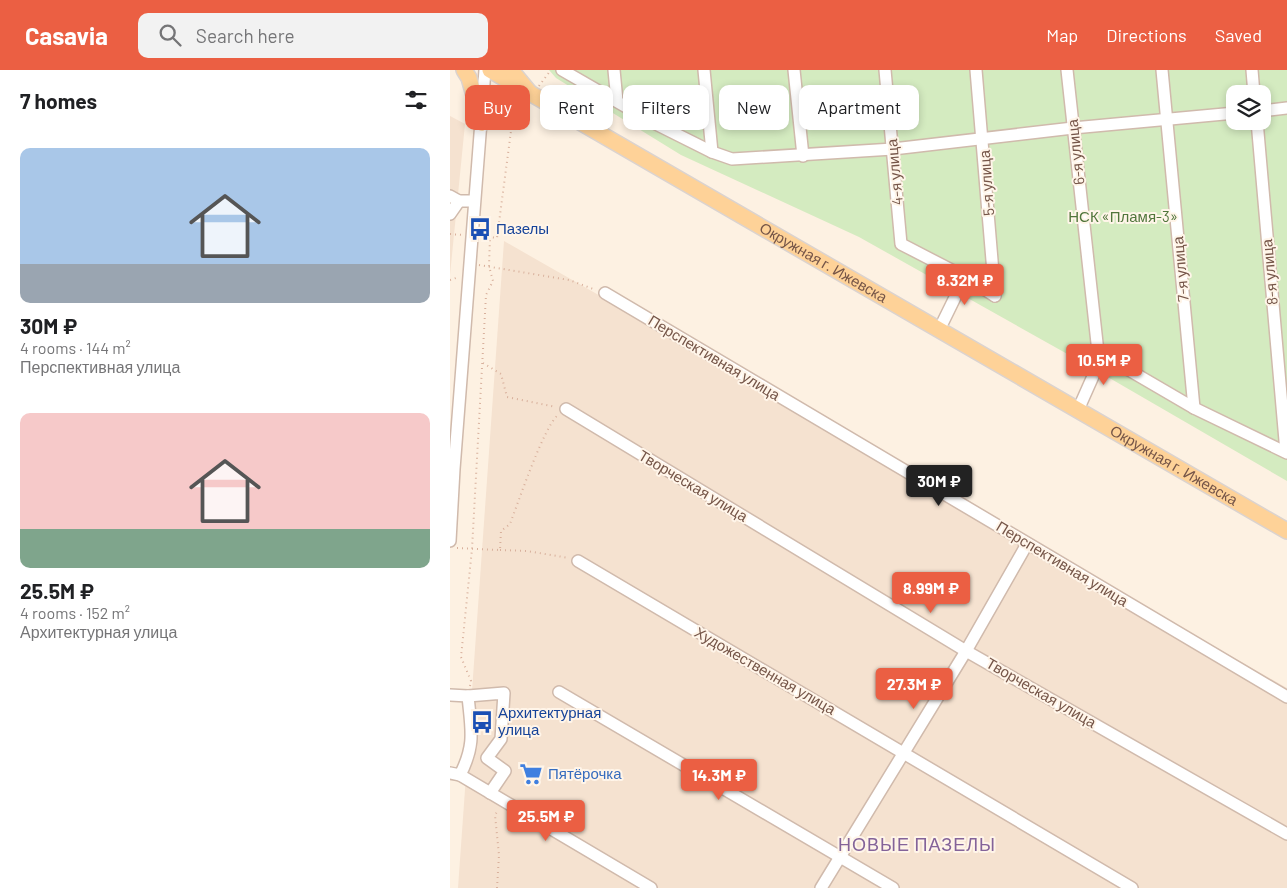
<!DOCTYPE html>
<meta charset="utf-8">
<style>
body{margin:0;font-family:Barlow,sans-serif;background:#f2f2f2;color:#202124;height:100vh;display:flex;flex-direction:column;font-size:19px;white-space:nowrap}
*{box-sizing:border-box;margin:0}
p{font-size:16px;color:#757577}
.icon{flex:none;width:28px;height:28px;fill:none;stroke:currentColor;stroke-width:2;stroke-linecap:round;stroke-linejoin:round}
.map{position:relative;flex:1;overflow:hidden}
.drawer{display:flex;flex-direction:column;background:#fff;width:450px}
.drawer>*{flex:none}
.banner{position:absolute;left:15px;top:15px;width:475px;height:45px;display:flex;gap:10px}
.buttons{position:absolute;left:776px;top:15px;display:grid;gap:10px}
.buttons a{display:grid;place-items:center;width:45px;height:45px;border-radius:10px;background:#fff;box-shadow:0 2px 8px #0003;font-size:25px}
.price{position:absolute;translate:-50% -42px;padding:0 11px;border-radius:5px;background:#eb5f43;color:#fff;font-size:16px;line-height:32px;filter:drop-shadow(0 1px 2px #0008)}
.price::after{content:'';position:absolute;left:50%;top:30px;width:15px;height:11px;margin-left:-8px;background:inherit;clip-path:polygon(0 0,100% 0,50% 100%)}
.price.selected{background:#222;color:#fff}
ul{padding:0;list-style:none}
li{display:grid;align-content:center;gap:10px;height:265px;padding:0 20px}
li span{display:grid;place-items:center;height:155px;border-radius:10px;color:#555}
li>.icon{margin-inline-start:auto}
span .icon{width:90px;height:90px;fill:#fffc;stroke-width:1}
li b{font-size:21px}
h2{display:flex;justify-content:space-between;align-items:center;height:60px;padding:0 20px;font-size:21px}
.pill{padding:0 18px;border-radius:10px;background:#fff;box-shadow:0 2px 8px #0003;font-size:18px;line-height:45px}
.pill.selected{background:#eb5f43;color:#fff}
header{display:flex;align-items:center;gap:30px;box-sizing:border-box;height:70px;padding:0 25px;background:#eb5f43;color:#fff}
header strong{font-size:24px}
nav{display:flex;gap:28px;margin-inline-start:auto;font-size:18px}
.search{width:350px;height:45px;background:#f2f2f2;display:flex;align-items:center;gap:12px;box-sizing:border-box;padding:0 18px;border-radius:10px;color:#757577;font-size:19px}
main{display:flex;flex:1;min-height:0}
.map>svg:first-child{display:block}
</style>
<header>
<strong>Casavia</strong>
<div class="search"><svg class="icon" aria-label="search" viewBox="0 0 24 24"><circle cx="10" cy="10" r="6"/><path d="M15 15l6 6"/></svg>Search here</div>
<nav><a>Map</a><a>Directions</a><a>Saved</a></nav>
</header>
<main>
<section class="drawer">
<h2>7 homes<svg class="icon" aria-label="filters" viewBox="0 0 24 24"><path d="M4 7h16M4 17h16"/><circle cx="9" cy="7" r="2"/><circle cx="15" cy="17" r="2"/></svg></h2>
<ul>
<li><span style="background:linear-gradient(#a9c7e8 75%,#9aa5b1 0)"><svg class="icon" aria-label="home" viewBox="0 0 24 24"><path d="M3 11l9-7 9 7M6 9v11h12V9"/></svg></span><div><b>30M ₽</b><p>4 rooms · 144 m²</p><p>Перспективная улица</p></div></li>
<li><span style="background:linear-gradient(#f6c9c9 75%,#7fa58c 0)"><svg class="icon" aria-label="home" viewBox="0 0 24 24"><path d="M3 11l9-7 9 7M6 9v11h12V9"/></svg></span><div><b>25.5M ₽</b><p>4 rooms · 152 m²</p><p>Архитектурная улица</p></div></li>
</ul>
</section>
<div class="map">
<svg width="837" height="818" viewBox="0 0 837 818">
<rect width="100%" height="100%" fill="#fdf1e2"/>
<g fill="#f5e2d0">
<path d="M0,46L15,54L0,205Z"/>
<path d="M54,171L837,618V818H8Z"/>
</g>
<path fill="#d4ebc0" fill-rule="evenodd" d="M99,0H837V411L637,295L409,167L231,85L106,8ZM785,24H812V51H785Z"/>
<g fill="none" stroke-linecap="round" stroke-linejoin="round">
<defs>
<g id="minor">
<path d="M112,0L204,53L262,82L282,89L443,79L623,58L785,43"/>
<path d="M164,0L167,31"/>
<path d="M254,0L262,82"/>
<path d="M344,0L353,86"/>
<path d="M435,0L451,174L515,207"/>
<path d="M526,0L545,226"/>
<path d="M617,0L648,282V295L628,340"/>
<path d="M712,0L744,338"/>
<path d="M802,0L804,24"/>
<path d="M812,41L837,38"/>
<path d="M807,51L836,382"/>
<path d="M0,126L9,131H24"/>
<path d="M0,144L9,131"/>
<path d="M155,223L837,627"/>
<path d="M489,260L515,207L545,226"/>
<path d="M648,282L744,338L837,383"/>
<path d="M116,339L516,581L837,764"/>
<path d="M0,471L4,399L35,0"/>
<path d="M128,491L682,818"/>
<path d="M109,622L443,818"/>
<path d="M0,625L18,626C21,659 26,674 10,705"/>
<path d="M18,626L54,623L51,669L37,688L55,701L40,723"/>
<path d="M0,703L10,705L201,818"/>
<path d="M371,818L516,581L577,474"/>
</g>
<g id="major">
<path d="M14,0L19,8L32,53"/>
<path id="s1" d="M40,0L837,461"/>
<path d="M32,53C46,37 60,30 80,23L61,0"/>
</g>
</defs>
<use href="#minor" stroke="#d0baac" stroke-width="14"/>
<use href="#major" stroke="#dbd3cf" stroke-width="18"/>
<g stroke="#d8b09c" stroke-width="2" stroke-dasharray="1 4" stroke-linecap="butt">
<path d="M89,16L101,0"/>
<path d="M0,164L13,165"/>
<path d="M33,166L47,168L61,61L74,39"/>
<path d="M29,195L119,210L146,220"/>
<path d="M0,210L9,207"/>
<path d="M33,293L51,304L57,327L106,337"/>
<path d="M7,478L50,480L51,461L60,454C68,433 94,356 108,345"/>
<path d="M50,480L77,481L119,488"/>
<path d="M20,616L21,611L11,587L22,479L36,225L43,211L39,196L40,167"/>
<path d="M47,818L49,785L45,745L48,740"/>
</g>
<use href="#minor" stroke="#fff" stroke-width="11"/>
<use href="#major" stroke="#fed298" stroke-width="15"/>
</g>
<defs>
<symbol id="bus-bare" viewBox="-9 -9 18 18"><path d="M-5-6H5V4H4V6H2V4H-2V6H-4V4H-5ZM-3.5-4V0h7V-4ZM-3.5 1.2v1.5H-2V1.2ZM2 1.2v1.5H3.5V1.2Z" fill="#1a4fb4" stroke="#fff5e9" stroke-width="2.5" paint-order="stroke"/></symbol>
<symbol id="supermarket-bare" viewBox="-9 -9 18 18"><path d="M-6-5.5h2.5l.6 2H6L4.5 2H-2.5L-4.4-4H-6ZM-1.5 3.2a1.3 1.3 0 1 0 .1 0ZM3 3.2a1.3 1.3 0 1 0 .1 0Z" fill="#3f7fe0" stroke="#fff5e9" stroke-width="2.5" paint-order="stroke"/></symbol>
</defs>
<g fill-rule="evenodd">
<use href="#bus-bare" x="14" y="143" width="32" height="32"/>
<use href="#bus-bare" x="16" y="636" width="32" height="32"/>
<use href="#supermarket-bare" x="65" y="688" width="32" height="32"/>
</g>
<g text-anchor="middle" stroke-width="4" stroke-linejoin="round" paint-order="stroke">
<g font-size="15" fill="#755548" stroke="#fff5e9">
<text transform="translate(626 82) rotate(-96)" y="5">6-я улица</text>
<text transform="translate(445 102) rotate(-95)" y="5">4-я улица</text>
<text transform="translate(537 113) rotate(-94)" y="5">5-я улица</text>
<text dy="5" stroke="none"><textPath href="#s1" startOffset="385">Окружная г. Ижевска</textPath></text>
<text transform="translate(731 199) rotate(-95)" y="5">7-я улица</text>
<text transform="translate(820 202) rotate(-95)" y="5">8-я улица</text>
<text transform="translate(264 288) rotate(31)" y="5">Перспективная улица</text>
<text dy="5" stroke="none"><textPath href="#s1" startOffset="790">Окружная г. Ижевска</textPath></text>
<text transform="translate(243 416) rotate(31)" y="5">Творческая улица</text>
<text transform="translate(612 494) rotate(31)" y="5">Перспективная улица</text>
<text transform="translate(315 601) rotate(30)" y="5">Художественная улица</text>
<text transform="translate(591 623) rotate(30)" y="5">Творческая улица</text>
</g>
<g font-size="15" fill="#51763c" stroke="#fff5e9">
<text x="673" y="152">НСК «Пламя-3»</text>
</g>
<g font-size="15" fill="#164399" stroke="#fff5e9" text-anchor="start">
<text x="46" y="164">Пазелы</text>
<text x="48" y="648">Архитектурная<tspan x="48" dy="17">улица</tspan></text>
</g>
<g font-size="15" fill="#366cbe" stroke="#fff5e9" text-anchor="start">
<text x="98" y="709">Пятёрочка</text>
</g>
<g font-size="18" letter-spacing="1" fill="#846399" stroke="#fff5e9">
<text x="467" y="781">НОВЫЕ ПАЗЕЛЫ</text>
</g>
</g>
</svg>
<div class="buttons">
<a><svg class="icon" aria-label="layers" viewBox="0 0 24 24"><path d="M12 4l9 5-9 5-9-5zM3 14l9 5 9-5"/></svg></a>
</div>
<b class="price" style="left:515px;top:236px">8.32M ₽</b>
<b class="price" style="left:654px;top:316px">10.5M ₽</b>
<b class="price selected" style="left:489px;top:437px">30M ₽</b>
<b class="price" style="left:481px;top:544px">8.99M ₽</b>
<b class="price" style="left:464px;top:640px">27.3M ₽</b>
<b class="price" style="left:269px;top:731px">14.3M ₽</b>
<b class="price" style="left:96px;top:772px">25.5M ₽</b>
<div class="banner">
<a class="pill selected">Buy</a>
<a class="pill">Rent</a>
<a class="pill">Filters</a>
<a class="pill">New</a>
<a class="pill">Apartment</a>
</div>
</div>
</main>
